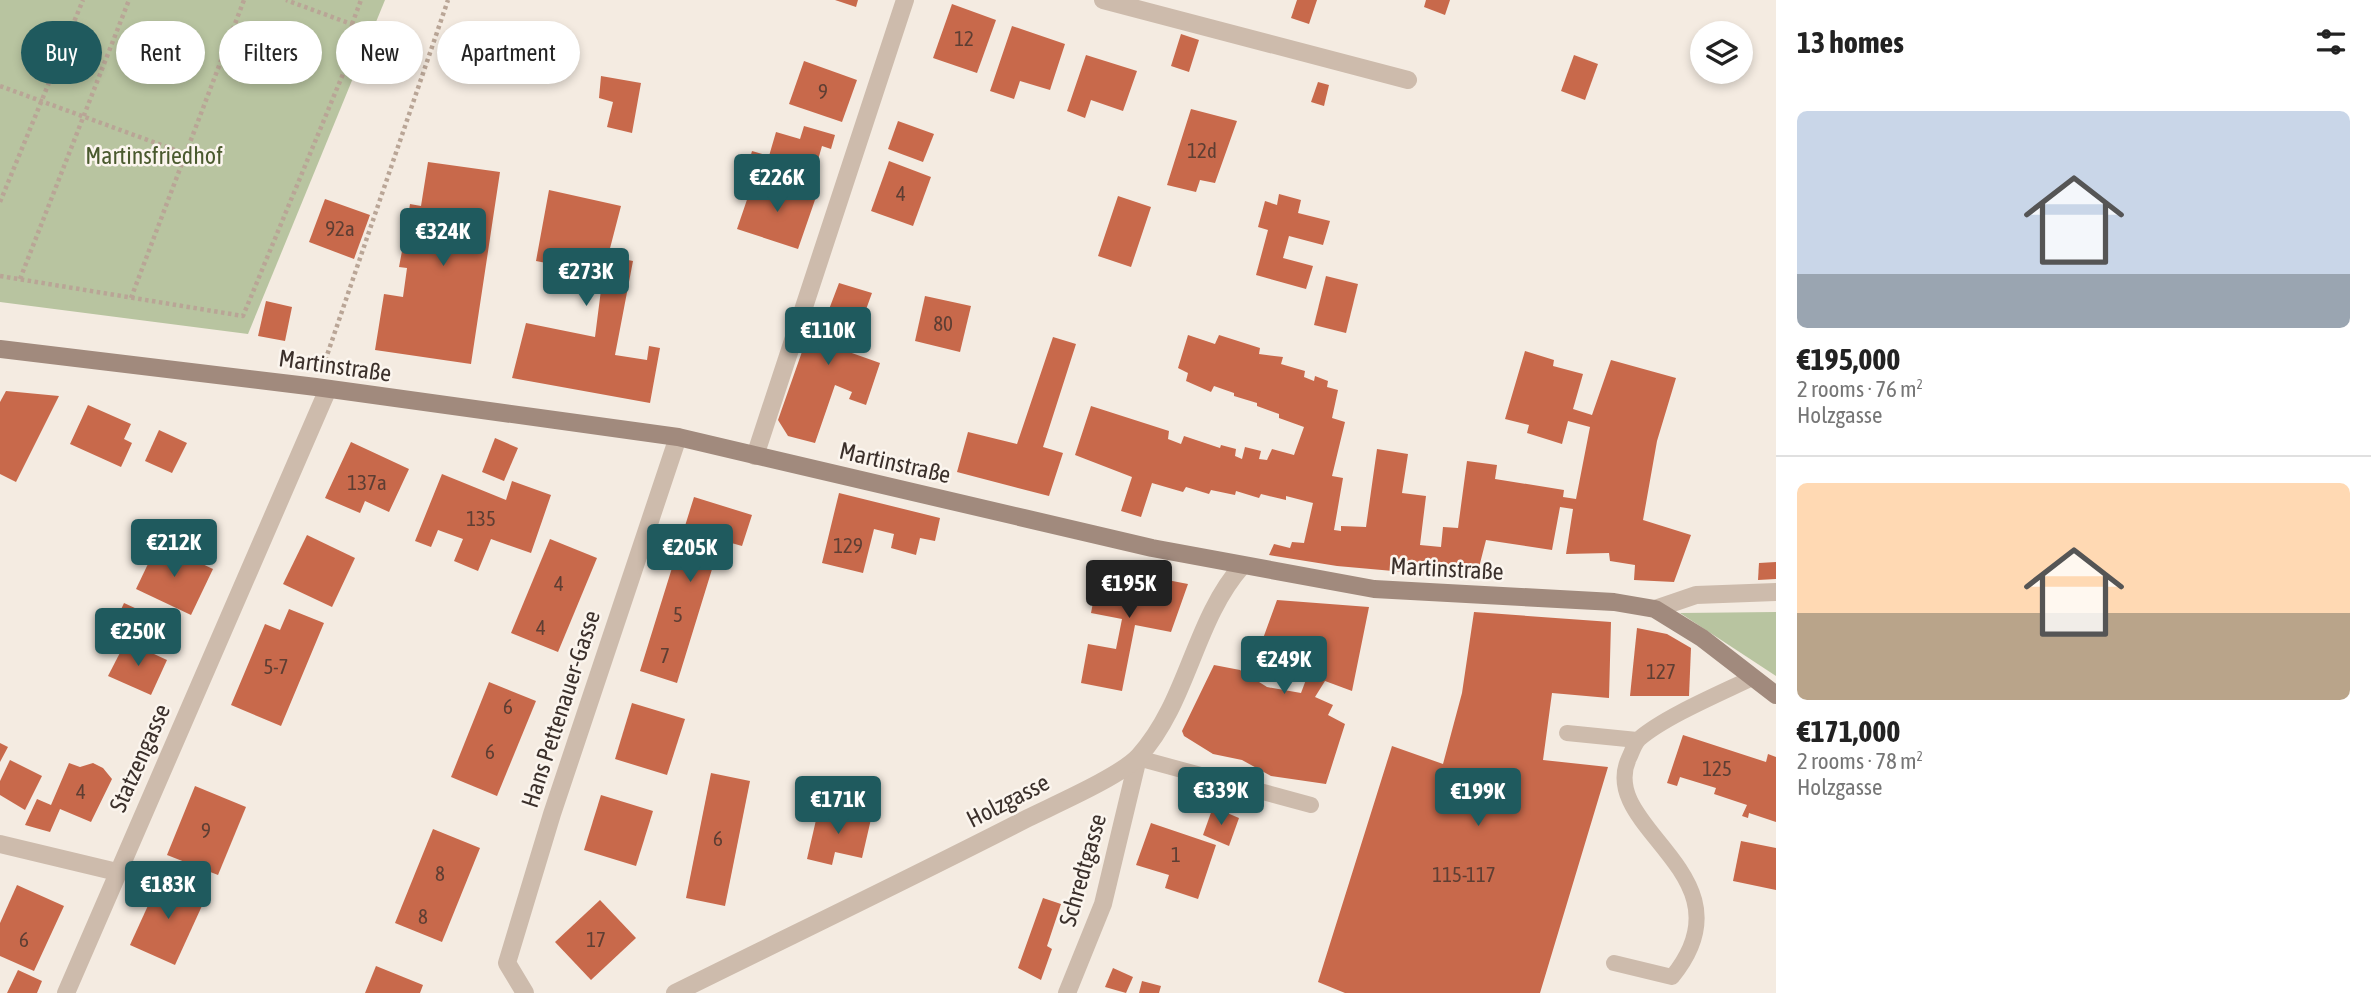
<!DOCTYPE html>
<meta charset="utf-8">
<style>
body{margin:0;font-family:"Asap Condensed",sans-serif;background:#f2f2f2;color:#222;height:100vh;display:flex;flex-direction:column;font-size:26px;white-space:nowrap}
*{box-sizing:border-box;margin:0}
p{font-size:23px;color:#767676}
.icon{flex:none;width:38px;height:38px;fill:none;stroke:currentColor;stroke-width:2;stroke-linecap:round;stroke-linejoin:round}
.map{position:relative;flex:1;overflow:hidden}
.drawer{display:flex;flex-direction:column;background:#fff;width:595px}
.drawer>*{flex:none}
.banner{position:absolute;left:21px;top:21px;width:665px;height:63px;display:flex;gap:14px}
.tools{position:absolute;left:1690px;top:21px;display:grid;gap:14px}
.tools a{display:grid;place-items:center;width:63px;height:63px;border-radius:50%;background:#fff;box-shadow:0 4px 10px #0003;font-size:35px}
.price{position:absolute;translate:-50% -60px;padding:0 16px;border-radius:7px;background:#1f5a5e;color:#fff;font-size:23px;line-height:46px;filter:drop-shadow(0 2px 4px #0008)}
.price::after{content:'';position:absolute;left:50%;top:42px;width:21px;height:16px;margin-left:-10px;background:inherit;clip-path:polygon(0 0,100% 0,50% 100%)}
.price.active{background:#222;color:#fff}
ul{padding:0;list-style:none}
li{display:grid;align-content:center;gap:14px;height:371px;padding:0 21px}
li+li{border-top:2px solid #e0e0e0}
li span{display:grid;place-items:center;height:217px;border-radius:10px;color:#555}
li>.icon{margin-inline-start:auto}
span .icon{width:126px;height:126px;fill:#fffc;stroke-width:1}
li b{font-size:30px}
h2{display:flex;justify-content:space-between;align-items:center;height:84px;padding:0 21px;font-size:30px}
.pill{padding:0 24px;border-radius:32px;background:#fff;box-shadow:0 4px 10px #0003;font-size:24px;line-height:63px}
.pill.active{background:#1f5a5e;color:#fff}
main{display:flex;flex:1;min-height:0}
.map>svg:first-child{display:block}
</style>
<main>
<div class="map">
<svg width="1776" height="993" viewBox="0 0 1776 993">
<rect width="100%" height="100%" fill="#f4ebe1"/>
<g fill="#b8c4a0">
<path d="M0,0H385L248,334L0,302Z"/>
<path d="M1776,612V676L1680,613Z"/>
</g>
<g fill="#c8694b">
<path d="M835,0H858L856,7Z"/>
<path d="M1297,0H1317L1309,24L1291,18Z"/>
<path d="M1426,0H1450L1445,15L1424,7Z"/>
<path d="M952,4L996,20L977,73L933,58Z"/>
<path d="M1012,26L1065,44L1050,90L1020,81L1014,99L990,91Z"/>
<path d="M1181,34L1199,40L1189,72L1171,66Z"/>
<path d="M1086,55L1137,71L1123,111L1091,100L1085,118L1067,111Z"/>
<path d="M1574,55L1598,64L1585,100L1561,91Z"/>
<path d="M804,61L857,80L842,122L789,104Z"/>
<path d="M601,76L641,83L632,133L607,127L613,102L599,98Z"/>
<path d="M1318,82L1329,85L1324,106L1311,102Z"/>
<path d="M1191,109L1237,121L1215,183L1200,180L1196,192L1167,185Z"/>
<path d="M898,121L934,134L923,162L888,149Z"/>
<path d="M804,126L835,135L831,149L822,146L809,191L746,172L752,151L769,156L776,132L800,139Z"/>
<path d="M889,161L931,177L913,226L871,211Z"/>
<path d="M428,162L500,172L471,364L375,350L384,294L403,297L407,268L399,267L402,251L416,254L420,226L407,224L410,204L421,206Z"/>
<path d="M753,182L776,190L778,184L816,197L798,249L737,229Z"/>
<path d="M549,190L621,206L608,256L633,261L615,355L647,360L649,346L660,348L650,403L512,378L526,323L595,337L603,274L536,261Z"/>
<path d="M1279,194L1301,200L1298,213L1330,221L1323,245L1289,236L1283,258L1313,266L1306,289L1256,275L1268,230L1258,227L1265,201L1277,205Z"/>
<path d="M1118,196L1151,207L1131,267L1098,256Z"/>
<path d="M325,199L370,215L354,259L309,242Z"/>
<path d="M1326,276L1358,284L1346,333L1314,325Z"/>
<path d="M839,283L872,293L860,326L845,320L835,347L880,363L866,405L849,399L852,392L835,385L815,443L788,436L778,420L817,309L828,312Z"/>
<path d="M925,296L971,306L960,352L915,341Z"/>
<path d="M266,301L292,307L285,341L258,336Z"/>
<path d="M1188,335L1215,344L1219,335L1260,348L1259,354L1283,357L1281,364L1305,371L1304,377L1314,381L1315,376L1328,381L1327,387L1338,390L1332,418L1345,422L1332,476L1343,478L1334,530L1341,531V526L1366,527L1377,449L1408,454L1402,493L1426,496L1420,545L1441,547L1443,527L1458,528L1467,461L1497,465L1495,479L1564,490L1563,497L1576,499L1590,427L1568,421L1562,444L1527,433L1529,425L1505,419L1525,351L1554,360L1553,366L1583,374L1573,409L1592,415L1611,360L1676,378L1657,441L1643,520L1691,535L1674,582L1634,580L1635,565L1610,561L1609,553L1566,554L1573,509L1560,507L1552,550L1486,540L1477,575H1438L1337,566L1269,555L1274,544L1290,548L1292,542L1304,543L1313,503L1286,496V500L1261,494L1259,498L1236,491L1235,495L1211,490L1209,494L1186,487L1183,492L1152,483L1141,517L1121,511L1132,477L1075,455L1091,406L1169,431L1168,439L1181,444L1184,436L1220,448L1221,445L1236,449L1235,456L1242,459L1245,447L1261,451L1259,459L1267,460L1272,449L1294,455L1304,427L1279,418V414L1257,406V403L1234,396V393L1214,386L1211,392L1186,381L1188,373L1178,368Z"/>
<path d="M1053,337L1076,344L1043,447L1063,453L1049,496L957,472L968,432L1017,444Z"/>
<path d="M6,391L59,396L16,482L0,474V402Z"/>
<path d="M88,405L131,424L124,439L132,443L121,467L70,444Z"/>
<path d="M159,430L187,443L172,473L145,461Z"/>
<path d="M495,438L518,448L504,481L482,472Z"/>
<path d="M351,442L409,469L389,512L365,501L360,513L325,498Z"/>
<path d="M442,474L506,500L512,481L551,495L531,553L491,539L478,571L454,561L463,539L438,530L431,547L415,541Z"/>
<path d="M839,493L940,518L935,541L920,538L916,555L891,548L894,534L874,529L863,573L822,563Z"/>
<path d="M694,497L752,515L742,546L721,540L677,683L640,671Z"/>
<path d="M307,535L355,558L332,607L283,584Z"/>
<path d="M550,539L597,558L558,652L511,633Z"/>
<path d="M158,543L213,569L191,615L136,589Z"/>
<path d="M1776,562V579L1758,580L1759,563Z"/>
<path d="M1100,567L1188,584L1171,632L1135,625L1122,691L1081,683L1088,644L1116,649L1122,619L1091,613Z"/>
<path d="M1277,600L1369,607L1352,691L1325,681L1315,697L1333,705L1328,715L1345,724L1326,784L1271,776L1242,760L1213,754L1184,736L1182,731L1214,665L1240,670L1267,687L1301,693L1307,677L1297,669L1299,650L1261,644Z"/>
<path d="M124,603L150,615L144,628L118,616Z"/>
<path d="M289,609L324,623L281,726L231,705L265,624L280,630Z"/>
<path d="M1474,612L1611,622L1609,698L1552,693L1543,760L1608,767L1540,993H1345L1318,982L1392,746L1443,764L1462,693Z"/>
<path d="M1637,628L1667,634L1691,648L1689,696H1630Z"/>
<path d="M126,641L167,660L151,695L108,676Z"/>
<path d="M489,682L536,701L497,796L451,777Z"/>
<path d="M632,703L685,719L667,775L615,759Z"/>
<path d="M1683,735L1766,762L1768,754L1776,757V822L1749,813L1748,818L1742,816L1747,805L1714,794L1716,788L1680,777L1677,786L1667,783Z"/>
<path d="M0,743L8,747L0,762Z"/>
<path d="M10,760L42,776L25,810L0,795V781Z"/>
<path d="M69,763L80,767L93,763L103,768L112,779L91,822L60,809L50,832L25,825L37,799L51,805Z"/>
<path d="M711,773L750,781L725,906L686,898Z"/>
<path d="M195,786L246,807L218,875L167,855Z"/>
<path d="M601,795L653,811L636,866L584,850Z"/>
<path d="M819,807L871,819L862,858L835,852L832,865L807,859Z"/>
<path d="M1213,807L1239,818L1229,846L1203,835Z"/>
<path d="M1151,823L1216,845L1198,899L1165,888L1169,875L1136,865Z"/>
<path d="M433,829L480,848L442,942L395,923Z"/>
<path d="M1741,841L1776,848V890L1733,881Z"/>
<path d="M161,877L206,897L175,965L130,945Z"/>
<path d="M17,885L64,906L34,971L0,956V923Z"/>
<path d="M1043,898L1061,904L1047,946L1052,949L1041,980L1018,968Z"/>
<path d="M600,900L636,938L591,980L555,942Z"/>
<path d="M376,966L423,985L420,993H365Z"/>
<path d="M1113,968L1133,977L1126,993L1105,987Z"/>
<path d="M18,970L42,981L37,993H7Z"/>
<path d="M1142,981L1161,986L1159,993H1139Z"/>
</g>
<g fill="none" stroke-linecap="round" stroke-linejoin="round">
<g stroke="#b9a596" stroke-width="4.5" stroke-dasharray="3.5 3.5" stroke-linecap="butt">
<path d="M352,24L361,0"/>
<path d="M0,86L186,154"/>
<path d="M0,202L83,0"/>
<path d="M0,276L243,316L362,28L286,0"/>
<path d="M20,279L129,0"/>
<path d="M131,298L244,0"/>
<path d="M323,367L448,0"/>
</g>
<g stroke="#cdbbac" stroke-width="16">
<path d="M1567,733L1637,740"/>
<path d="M1138,758L1311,805"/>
<path d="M1614,963L1672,977C1756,874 1596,829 1629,758C1632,752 1634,744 1639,739C1664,717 1721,693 1752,678"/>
</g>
<g stroke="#cdbbac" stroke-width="18">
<path d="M1103,0L1408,80"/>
<path d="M755,456L905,0"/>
<path d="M1655,609L1696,595L1776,592"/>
<path d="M0,844L117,872"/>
<path d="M66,993L328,389"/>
<path d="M525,993L507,963L552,814L678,437"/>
<path d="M1067,993L1103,904L1138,758"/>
</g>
<path stroke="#cdbbac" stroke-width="18" d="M675,993C792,935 911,878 1028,818C1054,805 1121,776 1139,756C1188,702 1194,620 1242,566"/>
<path stroke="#a18a7d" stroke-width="18" d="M0,349L316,387L678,437L1152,548L1374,589L1614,602L1655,609L1702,638L1776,695"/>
</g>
<g text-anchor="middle" stroke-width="5" stroke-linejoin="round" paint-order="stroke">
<g font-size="21" fill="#5e3e33">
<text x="964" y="46">12</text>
<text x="823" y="99">9</text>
<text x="1202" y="158">12d</text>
<text x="901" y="201">4</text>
<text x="340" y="236">92a</text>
<text x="943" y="331">80</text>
<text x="367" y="490">137a</text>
<text x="481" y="526">135</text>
<text x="848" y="553">129</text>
<text x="559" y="591">4</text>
<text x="678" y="622">5</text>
<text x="541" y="635">4</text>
<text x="665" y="663">7</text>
<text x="276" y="674">5-7</text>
<text x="1661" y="679">127</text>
<text x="508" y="714">6</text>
<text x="490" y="759">6</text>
<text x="1717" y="776">125</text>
<text x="81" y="799">4</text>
<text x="206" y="838">9</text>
<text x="718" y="846">6</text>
<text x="1176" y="862">1</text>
<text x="440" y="881">8</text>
<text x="1464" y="882">115-117</text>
<text x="423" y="924">8</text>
<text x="24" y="947">6</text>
<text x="596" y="947">17</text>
</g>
<g font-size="24" fill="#4a5a2e" stroke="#fbf5ee">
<text x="154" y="164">Martinsfriedhof</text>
</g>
<g font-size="24" fill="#3b302b" stroke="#fbf5ee">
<text transform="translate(335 366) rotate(8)" y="8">Martinstraße</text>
<text transform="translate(895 463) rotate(13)" y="8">Martinstraße</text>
<text transform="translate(1447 569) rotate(3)" y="8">Martinstraße</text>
<text transform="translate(561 709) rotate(-72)" y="8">Hans Pettenauer-Gasse</text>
<text transform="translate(140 758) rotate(-66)" y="8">Statzengasse</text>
<text transform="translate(1008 801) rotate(-27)" y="8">Holzgasse</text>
<text transform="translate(1083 870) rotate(-74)" y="8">Schredtgasse</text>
</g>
</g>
</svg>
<div class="tools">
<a><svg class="icon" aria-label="layers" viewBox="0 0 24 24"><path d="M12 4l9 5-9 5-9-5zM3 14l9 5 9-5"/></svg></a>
</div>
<b class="price" style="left:777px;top:214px">€226K</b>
<b class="price" style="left:443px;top:268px">€324K</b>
<b class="price" style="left:586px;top:308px">€273K</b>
<b class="price" style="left:828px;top:367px">€110K</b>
<b class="price" style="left:174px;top:579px">€212K</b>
<b class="price" style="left:690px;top:584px">€205K</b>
<b class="price active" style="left:1129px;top:620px">€195K</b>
<b class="price" style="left:138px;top:668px">€250K</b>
<b class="price" style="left:1284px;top:696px">€249K</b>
<b class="price" style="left:1221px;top:827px">€339K</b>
<b class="price" style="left:1478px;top:828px">€199K</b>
<b class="price" style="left:838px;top:836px">€171K</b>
<b class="price" style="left:168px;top:921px">€183K</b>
<div class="banner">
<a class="pill active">Buy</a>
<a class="pill">Rent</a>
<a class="pill">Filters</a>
<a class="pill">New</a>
<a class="pill">Apartment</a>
</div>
</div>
<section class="drawer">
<h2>13 homes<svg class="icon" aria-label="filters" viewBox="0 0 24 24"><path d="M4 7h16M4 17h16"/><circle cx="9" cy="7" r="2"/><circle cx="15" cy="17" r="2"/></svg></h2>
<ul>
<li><span style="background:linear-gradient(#c9d6e8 75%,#9aa5b1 0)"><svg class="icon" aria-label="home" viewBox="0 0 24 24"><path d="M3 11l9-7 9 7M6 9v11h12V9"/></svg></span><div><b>€195,000</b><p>2 rooms · 76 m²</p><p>Holzgasse</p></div></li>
<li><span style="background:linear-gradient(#ffd9b3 60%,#b9a48a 0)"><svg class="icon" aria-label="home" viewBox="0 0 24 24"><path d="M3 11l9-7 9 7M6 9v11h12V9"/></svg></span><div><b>€171,000</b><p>2 rooms · 78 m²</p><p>Holzgasse</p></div></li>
</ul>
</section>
</main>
